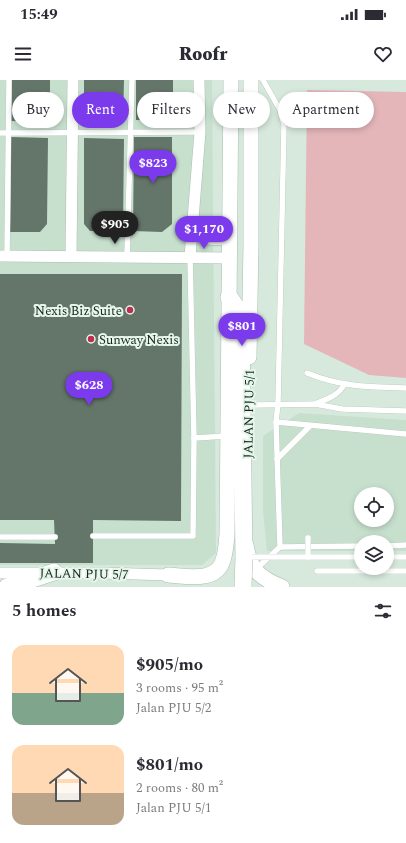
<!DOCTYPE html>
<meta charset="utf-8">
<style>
body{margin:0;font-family:Spectral,serif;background:#f2f2f3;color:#2b2b33;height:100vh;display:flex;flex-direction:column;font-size:15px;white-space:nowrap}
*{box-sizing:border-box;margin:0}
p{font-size:13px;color:#7c7c81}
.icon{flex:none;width:22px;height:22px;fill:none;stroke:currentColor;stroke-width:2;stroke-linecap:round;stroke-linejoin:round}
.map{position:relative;height:507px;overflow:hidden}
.panel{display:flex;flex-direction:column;background:#fff;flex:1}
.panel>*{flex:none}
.top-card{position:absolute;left:12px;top:12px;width:382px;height:36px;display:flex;gap:8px}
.controls{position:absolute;left:354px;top:407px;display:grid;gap:8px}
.controls a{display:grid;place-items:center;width:40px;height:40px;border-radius:50%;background:#fff;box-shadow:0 2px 6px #0003;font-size:20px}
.price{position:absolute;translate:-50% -34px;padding:0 9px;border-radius:14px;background:#7c3aed;color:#fff;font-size:13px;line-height:26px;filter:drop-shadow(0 1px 2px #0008)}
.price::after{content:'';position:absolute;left:50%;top:24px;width:12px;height:9px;margin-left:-6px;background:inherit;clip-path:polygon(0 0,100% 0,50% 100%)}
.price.on{background:#222;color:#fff}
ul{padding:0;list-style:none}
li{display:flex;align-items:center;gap:12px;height:100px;padding:0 12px}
li span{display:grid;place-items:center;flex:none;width:112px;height:80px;border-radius:12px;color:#555}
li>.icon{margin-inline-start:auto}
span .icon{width:48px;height:48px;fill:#fffc;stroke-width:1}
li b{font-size:17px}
h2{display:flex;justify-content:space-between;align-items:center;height:48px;padding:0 12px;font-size:17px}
.tag{padding:0 14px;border-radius:18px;background:#fff;box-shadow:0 2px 6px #0003;font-size:14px;line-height:36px}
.tag.on{background:#7c3aed;color:#fff}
.status{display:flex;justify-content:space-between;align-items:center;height:28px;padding:0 20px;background:#fff;direction:ltr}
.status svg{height:11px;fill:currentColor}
header{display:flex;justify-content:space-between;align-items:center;height:52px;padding:0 12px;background:#fff;font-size:18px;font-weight:800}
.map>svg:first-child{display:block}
</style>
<div class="status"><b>15:49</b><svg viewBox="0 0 49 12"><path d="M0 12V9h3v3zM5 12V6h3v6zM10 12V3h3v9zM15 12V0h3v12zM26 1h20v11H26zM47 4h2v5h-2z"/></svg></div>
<header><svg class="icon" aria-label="menu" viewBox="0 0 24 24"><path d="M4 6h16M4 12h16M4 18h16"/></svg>Roofr<svg class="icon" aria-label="heart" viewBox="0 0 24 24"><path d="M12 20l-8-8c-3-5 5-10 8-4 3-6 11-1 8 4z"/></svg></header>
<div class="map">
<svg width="406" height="507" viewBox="0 0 406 507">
<rect width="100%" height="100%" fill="#d7e9dd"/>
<g fill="#c7e0ce" fill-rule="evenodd">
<path d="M0,0H212L216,473L202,485H0Z"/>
<path d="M299,333L406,340V471H387V462H361V471H267L263,431V356ZM361,414H387V440H361Z"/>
</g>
<path fill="#e4b6ba" d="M307,10L406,12V298L369,295L304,264Z"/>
<g fill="#64756a">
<path d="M11,0H50V42L11,41Z"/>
<path d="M84,0H124L123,42L84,41Z"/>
<path d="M136,0H173V41L136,40Z"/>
<path d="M11,57L48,58L47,144L40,152H10Z"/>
<path d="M134,57H172V144L162,152L133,151Z"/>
<path d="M84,58L124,59L123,151H90L84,144Z"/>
<path d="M0,194H182L181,441L93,440V483H0V463L55,464L54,440H0Z"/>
</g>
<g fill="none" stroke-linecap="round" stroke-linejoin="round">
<defs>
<g id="lane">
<path d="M263,0L280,30L284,45L278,324L276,342L280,467L361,466"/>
<path d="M0,53L200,52"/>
<path d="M7,176L9,0"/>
<path d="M127,177L132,0"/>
<path d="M307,293C341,307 369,307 406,308"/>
<path d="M315,324C326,319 338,316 344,305"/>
<path d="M249,325L315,324L342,329L406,331"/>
<path d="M276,342L406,354"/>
<path d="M194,358L227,356"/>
<path d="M277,379L310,346"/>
<path d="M93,456H193L194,358L190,177"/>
<path d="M0,457H55"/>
<path d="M387,466L406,465"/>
<path d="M387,477H406"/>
<path d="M256,489L280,467"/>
<path d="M317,491H406"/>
</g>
<g id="street">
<path d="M192,150C202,161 215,160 229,159"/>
<path d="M0,176L230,178"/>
<path d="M71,176L73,0"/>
<path d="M190,177L200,52L199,0"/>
<path d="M0,493H103L168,495"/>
</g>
<g id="secondary">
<path d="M249,277L251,164V0"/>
<path d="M246,465C250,490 260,498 282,507"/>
<path d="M168,495C186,496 217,503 223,480C226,472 226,463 227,455L231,0"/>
</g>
<g id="primary">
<path d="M229,217C239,229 240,236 241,251L244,477"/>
<path d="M7,507L54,492"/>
</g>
</defs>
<use href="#lane" stroke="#aabdb0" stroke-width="6"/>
<use href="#street" stroke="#aabdb0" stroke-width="12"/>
<use href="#secondary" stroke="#aabdb0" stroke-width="16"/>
<use href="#primary" stroke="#aabdb0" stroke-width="18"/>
<use href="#lane" stroke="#fff" stroke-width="5.5"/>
<use href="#street" stroke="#fff" stroke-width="11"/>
<use href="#secondary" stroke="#fff" stroke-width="15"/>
<use href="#primary" stroke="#fff" stroke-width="17"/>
<defs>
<g id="lane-bridge">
<path d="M308,458V477"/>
<path d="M246,477H361"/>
</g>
<path id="primary-bridge" d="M243,507L244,477"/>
</defs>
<use href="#lane-bridge" stroke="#aabdb0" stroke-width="6" stroke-linecap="butt"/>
<use href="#primary-bridge" stroke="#aabdb0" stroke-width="18" stroke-linecap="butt"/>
<use href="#lane-bridge" stroke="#fff" stroke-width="5.5"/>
<use href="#primary-bridge" stroke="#fff" stroke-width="17"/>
</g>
<g fill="#be2e4f" stroke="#e4f7ea" stroke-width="1.5">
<circle cx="130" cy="230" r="4"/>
<circle cx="91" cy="259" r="4"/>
</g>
<g text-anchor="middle" stroke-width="4" stroke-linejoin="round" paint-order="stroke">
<g font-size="13" fill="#1c231e" stroke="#e4f7ea" text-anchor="end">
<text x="122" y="235">Nexis Biz Suite</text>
<text x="99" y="264" text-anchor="start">Sunway Nexis</text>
</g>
<g font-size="13" fill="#1c231e" stroke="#e4f7ea">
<text transform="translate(248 334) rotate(-89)" y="5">JALAN PJU 5/1</text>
<text transform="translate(84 493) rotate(1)" y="5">JALAN PJU 5/7</text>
</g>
</g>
</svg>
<div class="controls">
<a><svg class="icon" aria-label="locate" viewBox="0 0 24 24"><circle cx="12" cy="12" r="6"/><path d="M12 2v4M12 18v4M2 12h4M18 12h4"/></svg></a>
<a><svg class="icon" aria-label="layers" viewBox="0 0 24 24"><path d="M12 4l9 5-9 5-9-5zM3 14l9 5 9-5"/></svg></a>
</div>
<b class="price" style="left:153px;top:104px">$823</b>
<b class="price on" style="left:115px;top:165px">$905</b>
<b class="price" style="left:204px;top:170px">$1,170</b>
<b class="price" style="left:242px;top:267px">$801</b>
<b class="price" style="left:89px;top:326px">$628</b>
<div class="top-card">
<a class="tag">Buy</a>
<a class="tag on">Rent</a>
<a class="tag">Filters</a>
<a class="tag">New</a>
<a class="tag">Apartment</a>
</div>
</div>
<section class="panel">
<h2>5 homes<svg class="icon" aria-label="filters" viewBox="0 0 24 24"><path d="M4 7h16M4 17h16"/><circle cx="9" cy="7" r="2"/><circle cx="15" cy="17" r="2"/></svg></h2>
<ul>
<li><span style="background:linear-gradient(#ffd9b3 60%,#7fa58c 0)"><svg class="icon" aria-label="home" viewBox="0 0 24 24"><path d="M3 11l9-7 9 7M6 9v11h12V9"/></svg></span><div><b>$905/mo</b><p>3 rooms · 95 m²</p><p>Jalan PJU 5/2</p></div></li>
<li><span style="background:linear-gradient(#ffd9b3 60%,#b9a48a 0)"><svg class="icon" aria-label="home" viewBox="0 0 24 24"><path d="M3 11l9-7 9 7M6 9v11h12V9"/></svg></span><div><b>$801/mo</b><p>2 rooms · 80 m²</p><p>Jalan PJU 5/1</p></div></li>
</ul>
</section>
